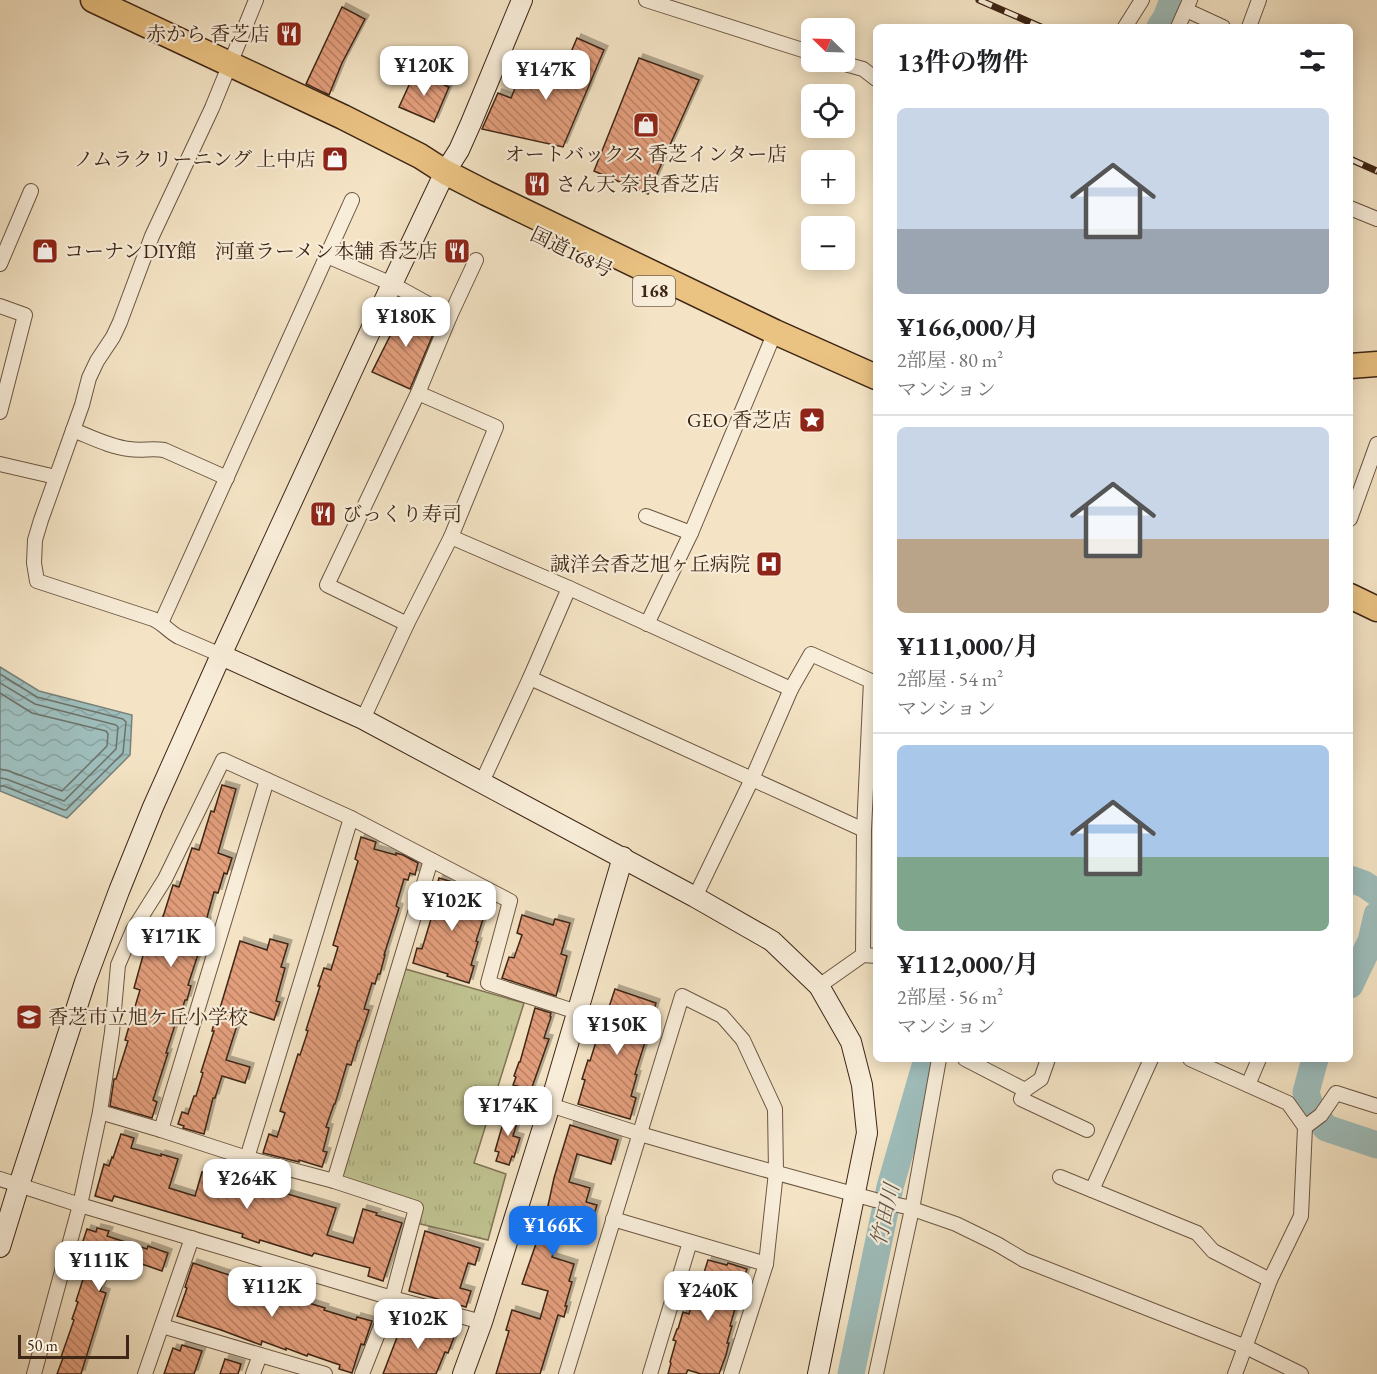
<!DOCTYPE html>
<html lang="ja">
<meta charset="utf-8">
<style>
body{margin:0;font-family:"EB Garamond","Noto Serif JP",serif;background:#f6f6f6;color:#202124;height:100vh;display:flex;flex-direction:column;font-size:22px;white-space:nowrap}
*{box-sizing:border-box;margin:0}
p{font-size:20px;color:#757577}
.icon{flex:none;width:33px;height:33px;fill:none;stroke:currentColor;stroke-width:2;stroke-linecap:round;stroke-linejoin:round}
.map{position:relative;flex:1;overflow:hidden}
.side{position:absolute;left:873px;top:24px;width:480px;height:1038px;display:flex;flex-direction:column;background:#fff;border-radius:9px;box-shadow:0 3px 15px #0003}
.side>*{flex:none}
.needle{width:39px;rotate:293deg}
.controls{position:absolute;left:801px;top:18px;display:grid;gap:12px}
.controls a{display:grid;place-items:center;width:54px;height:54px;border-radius:9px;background:#fff;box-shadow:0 3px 15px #0003;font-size:30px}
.scale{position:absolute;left:18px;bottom:15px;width:111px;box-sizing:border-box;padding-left:6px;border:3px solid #3e2616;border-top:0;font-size:16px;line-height:21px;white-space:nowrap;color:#3e2616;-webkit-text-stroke:4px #f8edd9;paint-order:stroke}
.price{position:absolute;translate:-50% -51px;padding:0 14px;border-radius:12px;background:#fff;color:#222;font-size:20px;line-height:39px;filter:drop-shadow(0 2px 3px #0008)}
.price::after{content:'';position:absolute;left:50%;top:36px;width:18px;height:14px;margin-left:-9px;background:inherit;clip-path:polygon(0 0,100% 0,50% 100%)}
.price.on{background:#1a73e8;color:#fff}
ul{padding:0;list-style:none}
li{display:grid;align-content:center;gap:12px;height:318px;padding:0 24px}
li+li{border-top:2px solid #e0e0e0}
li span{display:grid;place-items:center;height:186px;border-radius:9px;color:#555}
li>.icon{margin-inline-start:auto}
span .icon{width:108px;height:108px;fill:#fffc;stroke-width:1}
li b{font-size:26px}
h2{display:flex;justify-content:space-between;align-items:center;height:72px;padding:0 24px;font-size:26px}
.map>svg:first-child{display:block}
</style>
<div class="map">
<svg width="1377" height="1374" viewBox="0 0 1377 1374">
<defs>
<pattern id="park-tufts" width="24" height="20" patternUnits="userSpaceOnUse" patternTransform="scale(1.5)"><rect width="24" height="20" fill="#c0c391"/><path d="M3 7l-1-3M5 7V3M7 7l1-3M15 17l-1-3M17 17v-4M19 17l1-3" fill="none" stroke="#a6a77c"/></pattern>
<pattern id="water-waves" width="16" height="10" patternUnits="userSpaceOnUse" patternTransform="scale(1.5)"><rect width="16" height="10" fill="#9ebdbb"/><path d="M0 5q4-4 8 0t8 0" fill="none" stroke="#89a2a0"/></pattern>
<pattern id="building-back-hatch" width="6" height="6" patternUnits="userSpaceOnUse" patternTransform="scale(1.5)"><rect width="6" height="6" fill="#e39e7c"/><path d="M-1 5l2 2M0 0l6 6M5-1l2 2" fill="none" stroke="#b98165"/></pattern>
<filter id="shadow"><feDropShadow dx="4" dy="-4" stdDeviation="0" flood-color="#0004"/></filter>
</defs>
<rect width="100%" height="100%" fill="#f4e4c5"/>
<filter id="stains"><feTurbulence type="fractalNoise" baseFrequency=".00333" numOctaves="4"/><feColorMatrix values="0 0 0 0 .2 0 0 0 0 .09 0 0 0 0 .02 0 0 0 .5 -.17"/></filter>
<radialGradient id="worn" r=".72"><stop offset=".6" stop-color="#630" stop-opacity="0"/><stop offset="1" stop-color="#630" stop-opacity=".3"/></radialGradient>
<path fill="url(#park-tufts)" stroke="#7f7454" stroke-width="1.5" d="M402,968L524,1003L474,1163L506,1174L488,1240L416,1223L420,1205L337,1180Z"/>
<path fill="url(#water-waves)" stroke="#788179" stroke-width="1.5" d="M0,667L39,691L132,715L130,755L67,818L0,791Z"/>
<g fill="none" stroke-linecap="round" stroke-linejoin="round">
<g stroke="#6e7268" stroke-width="1.5">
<path d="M0,674L37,697L123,719L126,722L123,753L66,810H64L4,786H0"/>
<path d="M0,683L35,704L116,725L118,727L116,749L64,801L6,779L0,778"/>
<path d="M0,693L32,713L106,731L108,734L107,746L62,791L9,771L0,769"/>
</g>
<g stroke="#9ebdbb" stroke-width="27">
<path d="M1160,27L1166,18L1173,0"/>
<path d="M1350,879L1364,884L1377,893"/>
<path d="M1350,985L1371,941L1377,915"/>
<path d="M1315,1059L1306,1092L1311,1109L1326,1128L1377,1145"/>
<path d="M851,1374L890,1187L927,1059"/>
</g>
</g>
<g fill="url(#building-back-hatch)" stroke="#3e2616" stroke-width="1.5" filter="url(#shadow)">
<path d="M342,7L365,19L342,63L329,95L306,84Z"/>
<path d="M577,38L604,50L563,147L482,129L498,93L511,98L522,71L557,85Z"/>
<path d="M639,58L699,80L648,194L594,171Z"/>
<path d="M415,72L449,87L434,122L399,107Z"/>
<path d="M412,307L434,319L437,325L410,389L372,372L401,314Z"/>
<path d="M222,785L236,789L218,853L232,858L227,874L224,873L218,893L214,892L206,921H207L201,942H202L188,985L191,986L187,1000H185L177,1026L175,1025L166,1053H168L153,1100L157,1102L152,1118L110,1106L114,1079H116L128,1041L125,1040L140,990L134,988L147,941L152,942L159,919L162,920L173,885L179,887L192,848L199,850L211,811L214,812Z"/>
<path d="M361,837L376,842L374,849L396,855V853L403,855L418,863L415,875L410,873L408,880L404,879L396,906L399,908L384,955H385L380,974H378L375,984L372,983L364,1009L369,1010L359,1041H358L351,1065L347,1064L335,1104H334L326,1127L329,1128L323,1151L327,1152L322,1167L299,1160V1162L263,1153L269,1134L277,1137L285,1113L280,1111L298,1054L300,1055L308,1031L306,1030L320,986H318L324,968L331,970L338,947L333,945L358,861L355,859Z"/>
<path d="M439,878L456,883L454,891L482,900L481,903L492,906L489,918L484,916L476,941L478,942L471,965L474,966L469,983L447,976L448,974L413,963L417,948L422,949L431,919L428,918Z"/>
<path d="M522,915L553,925L555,919L570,923L561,954L567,956L556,996L502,978L509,957L514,958L522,935L517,933Z"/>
<path d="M270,939L288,944L281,967L285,968L276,1001L280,1002L274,1020L244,1010L240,1019H239L226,1060L250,1067L245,1083L222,1076L215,1098H213L204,1134L183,1128L184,1126L178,1124L182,1112L188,1114L194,1096H196L203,1073L201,1072L214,1031H212L216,1015H218L240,941L267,950Z"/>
<path d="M615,989L656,1003L649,1026H650L635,1074L637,1075L631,1096L636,1098L630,1119L578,1104L585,1080L582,1079L588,1060L590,1061L605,1013H607Z"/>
<path d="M535,1008L551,1013L550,1016L551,1017L544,1038L549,1039L531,1090L513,1085L516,1077L514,1076L519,1062H520Z"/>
<path d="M508,1106L521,1110L513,1136L520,1138L514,1157L512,1156L509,1165L496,1161L499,1152L495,1151Z"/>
<path d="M570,1125L618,1140L611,1164L577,1154L569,1182L590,1188L586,1202L597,1205L592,1220L566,1212L552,1257L574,1264L569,1281L572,1282L565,1306H567L564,1317L558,1315L540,1374H496L509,1331L506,1330L512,1310L540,1319L548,1291L522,1284L546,1215L554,1178Z"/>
<path d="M121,1134L134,1138L131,1148L161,1156V1154L178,1159L169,1188L195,1196L202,1172L284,1195V1193L336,1208L327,1235L353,1243L363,1209L377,1213L376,1215L402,1223L383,1281L368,1276L370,1268L314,1253L312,1256L260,1240L259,1243L242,1237L243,1234L114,1196L112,1201L95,1196L104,1164L109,1166L112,1157L113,1158Z"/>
<path d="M97,1228L109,1231L107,1236L147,1249L148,1246L168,1253L162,1271L113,1254L100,1291L106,1293L81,1374H57L63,1358L61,1357L74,1320L72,1319L78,1302L76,1301L93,1248L82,1244L87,1229L96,1232Z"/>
<path d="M425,1231L480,1248L475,1265L468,1263L460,1288L471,1291L466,1307L409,1291Z"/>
<path d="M708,1260L727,1265L728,1263L747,1269L740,1289L743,1290L740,1302H737L730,1326H732L727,1343H729L726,1355L719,1374H701L688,1370L686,1374H668L671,1363L670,1362L676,1341L673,1340L677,1329H678L683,1312L689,1314L694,1295H697Z"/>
<path d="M193,1263L280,1292V1294L325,1308L324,1310L356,1320L357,1317L372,1321L364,1345L361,1344L352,1373L339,1369L340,1365L308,1354L307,1356L286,1348V1350L262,1341L261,1345L221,1330L177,1316L187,1288L185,1287Z"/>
<path d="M404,1319L434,1331L435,1329L454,1337L448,1353L445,1352L436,1374H383Z"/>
<path d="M182,1345L202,1351L194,1374H164L173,1348L180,1351Z"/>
<path d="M225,1359L241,1364L238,1374H220Z"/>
</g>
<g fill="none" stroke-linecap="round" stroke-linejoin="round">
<defs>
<g id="street">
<path d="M646,0L812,53"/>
<path d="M1186,10L1223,27"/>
<path d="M1125,27L1142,0"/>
<path d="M1178,27L1190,0"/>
<path d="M1249,27L1259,0"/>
<path d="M838,62L863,69L876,79"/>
<path d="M1350,208L1377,219"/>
<path d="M327,256L392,284L450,316"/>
<path d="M0,264L31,191"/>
<path d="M0,306L25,315L0,412"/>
<path d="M73,430C91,437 110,447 129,449C141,451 152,448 164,450L227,478"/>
<path d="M0,464L56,477"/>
<path d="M646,516L691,533"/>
<path d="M1350,519L1377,444"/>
<path d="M451,537L569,588L791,689"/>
<path d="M569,588L530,678L864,830"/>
<path d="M161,623L352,200"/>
<path d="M407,624L327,585L418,393L450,316L476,260"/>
<path d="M647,624L691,533L775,332"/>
<path d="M221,655L179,637C169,632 163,623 153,619L37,581L34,563L35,540L41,520L82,405L89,378L97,361L113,337L120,322L152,236L212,108L256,0"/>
<path d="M363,719L407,624L451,537L496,427L418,393"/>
<path d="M482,782L530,678"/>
<path d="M695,897L752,779L791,689L811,654L871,681L864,830L863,955"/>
<path d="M819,986L863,955L876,956"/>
<path d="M965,1059L1025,1090L1041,1079L1048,1059"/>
<path d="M1190,1059L1288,1103L1305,1127L1301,1216L1270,1280L1235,1374"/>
<path d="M1248,1085L1259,1059"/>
<path d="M1025,1090L1021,1099L1087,1130"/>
<path d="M550,1105L640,1134L730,1160L875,1200L907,1207L956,1224L997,1244L1024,1260L1246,1347L1301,1374"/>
<path d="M100,1112L161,1130L247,1158L334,1181L416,1208L392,1298L362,1374"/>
<path d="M1305,1127L1321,1115L1336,1093L1377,1106"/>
<path d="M161,1130L267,780"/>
<path d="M247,1158L351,818"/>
<path d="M1060,1177L1197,1233L1213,1251L1270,1280"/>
<path d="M0,1179L80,1205L392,1298L482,1322"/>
<path d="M334,1181L431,860"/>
<path d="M1092,1190L1151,1059"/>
<path d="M613,1219L766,1264"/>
<path d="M162,1326L325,1374"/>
<path d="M34,1374L80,1205L100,1112L112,1032L118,965L133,930L165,879L223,760L351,818L510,901L488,983L577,1012"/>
<path d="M145,1374L192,1238"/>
<path d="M253,1374L260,1355"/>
<path d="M566,1374L682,996L722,1016L743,1040L775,1109L776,1172L766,1264L731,1374"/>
<path d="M650,1374L690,1242"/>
<path d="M876,1374L912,1209L939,1059"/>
</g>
<g id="secondary">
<path d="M221,655L363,719L695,897L772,941L819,986L851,1042L862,1085L867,1133L818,1374"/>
<path d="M0,1247L19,1185L85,982L119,891L153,807L221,655L392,284L445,172L459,150L471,123L522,0"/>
<path d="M463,1374L482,1322L550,1105L623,857"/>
</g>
<g id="highway">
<path d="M93,0L343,117L420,156L445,172L486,193L775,332L876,377"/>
<path d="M1350,366L1377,364"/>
<path d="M1350,596L1377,609"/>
</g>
</defs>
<use href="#street" stroke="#6c5642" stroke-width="16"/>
<use href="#secondary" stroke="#3e2616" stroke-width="22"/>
<use href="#highway" stroke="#3e2616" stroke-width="27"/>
<use href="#street" stroke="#f8edd9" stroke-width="14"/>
<use href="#secondary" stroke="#f8edd9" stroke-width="20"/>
<use href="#highway" stroke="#eac282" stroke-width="24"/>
<defs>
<g id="rail">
<path d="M979,0L1041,27"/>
<path d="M1350,159L1377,171"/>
</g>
</defs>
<use href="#rail" stroke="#3e2616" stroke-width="7"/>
<use href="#rail" stroke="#f8edd9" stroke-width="4.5" stroke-dasharray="14" stroke-linecap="butt"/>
</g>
<defs>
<symbol id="restaurant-square" viewBox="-11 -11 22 22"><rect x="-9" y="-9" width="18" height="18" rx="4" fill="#8f2418" stroke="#f8edd9"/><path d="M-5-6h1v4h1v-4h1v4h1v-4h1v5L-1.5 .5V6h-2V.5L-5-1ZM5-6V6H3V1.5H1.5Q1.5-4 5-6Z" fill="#fff"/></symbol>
<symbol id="shop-square" viewBox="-11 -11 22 22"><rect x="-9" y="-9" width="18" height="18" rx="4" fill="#8f2418" stroke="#f8edd9"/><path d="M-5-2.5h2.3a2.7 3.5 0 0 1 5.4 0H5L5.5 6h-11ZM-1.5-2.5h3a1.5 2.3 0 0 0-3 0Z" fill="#fff"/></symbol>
<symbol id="sight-square" viewBox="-11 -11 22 22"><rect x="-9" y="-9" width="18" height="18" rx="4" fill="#8f2418" stroke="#f8edd9"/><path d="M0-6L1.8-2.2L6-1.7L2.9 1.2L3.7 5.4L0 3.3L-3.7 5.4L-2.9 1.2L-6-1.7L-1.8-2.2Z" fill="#fff"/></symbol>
<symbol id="hospital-square" viewBox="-11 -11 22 22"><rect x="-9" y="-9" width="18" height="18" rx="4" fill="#8f2418" stroke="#f8edd9"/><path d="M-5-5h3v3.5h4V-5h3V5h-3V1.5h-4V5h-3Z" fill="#fff"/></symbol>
<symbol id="school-square" viewBox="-11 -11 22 22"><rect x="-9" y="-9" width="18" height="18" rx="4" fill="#8f2418" stroke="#f8edd9"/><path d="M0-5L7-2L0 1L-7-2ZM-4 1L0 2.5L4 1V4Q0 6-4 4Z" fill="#fff"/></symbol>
</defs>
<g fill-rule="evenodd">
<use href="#restaurant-square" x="274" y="19" width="30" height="30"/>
<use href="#shop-square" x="631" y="110" width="30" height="30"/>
<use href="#shop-square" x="320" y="144" width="30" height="30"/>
<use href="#restaurant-square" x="522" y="169" width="30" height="30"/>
<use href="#shop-square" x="30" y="236" width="30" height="30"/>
<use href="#restaurant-square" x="442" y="236" width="30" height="30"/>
<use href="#sight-square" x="797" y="405" width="30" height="30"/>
<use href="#restaurant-square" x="308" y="499" width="30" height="30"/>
<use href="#hospital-square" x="754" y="549" width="30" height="30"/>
<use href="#school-square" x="14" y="1002" width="30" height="30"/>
</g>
<g text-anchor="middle" stroke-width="4.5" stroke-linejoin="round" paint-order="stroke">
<rect fill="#f8edd9" stroke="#766250" stroke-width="1.5" x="633" y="276" width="42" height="30" rx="4.5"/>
<g font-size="18" font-weight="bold" fill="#3e2616">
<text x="654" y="297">168</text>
</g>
<g font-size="20" fill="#3e2616" stroke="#f8edd9" text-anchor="end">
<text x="270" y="41">赤から 香芝店</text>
<text x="646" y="161" text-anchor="middle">オートバックス 香芝インター店</text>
<text x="316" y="166">ノムラクリーニング 上中店</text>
<text x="556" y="191" text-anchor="start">さん天 奈良香芝店</text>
<text x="64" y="258" text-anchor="start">コーナンDIY館</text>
<text x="438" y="258">河童ラーメン本舗 香芝店</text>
<text x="792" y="427">GEO 香芝店</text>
<text x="342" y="521" text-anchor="start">びっくり寿司</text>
<text x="750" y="571">誠洋会香芝旭ヶ丘病院</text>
<text x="48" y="1024" text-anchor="start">香芝市立旭ケ丘小学校</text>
</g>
<g font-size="20" fill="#3e2616" stroke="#f8edd9">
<text transform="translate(572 252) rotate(26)" y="7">国道168号</text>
</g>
<g font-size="21" font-style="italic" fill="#5b5348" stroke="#f8edd9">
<text transform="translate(885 1215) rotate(-77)" y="7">竹田川</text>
</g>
</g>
<rect width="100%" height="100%" filter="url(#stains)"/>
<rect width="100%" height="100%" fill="url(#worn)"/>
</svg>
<div class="controls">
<a><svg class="needle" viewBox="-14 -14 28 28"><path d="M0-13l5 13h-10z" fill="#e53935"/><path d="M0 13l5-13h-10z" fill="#757577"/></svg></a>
<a><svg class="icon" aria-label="locate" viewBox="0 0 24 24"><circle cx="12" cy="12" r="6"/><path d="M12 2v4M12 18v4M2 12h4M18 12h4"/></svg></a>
<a>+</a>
<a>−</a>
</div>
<div class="scale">50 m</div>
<b class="price" style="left:424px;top:97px">¥120K</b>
<b class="price" style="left:546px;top:101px">¥147K</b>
<b class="price" style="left:406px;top:348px">¥180K</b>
<b class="price" style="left:452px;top:932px">¥102K</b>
<b class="price" style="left:171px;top:968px">¥171K</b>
<b class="price" style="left:617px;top:1056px">¥150K</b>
<b class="price" style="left:508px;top:1137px">¥174K</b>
<b class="price" style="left:247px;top:1210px">¥264K</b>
<b class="price on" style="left:553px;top:1257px">¥166K</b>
<b class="price" style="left:99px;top:1292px">¥111K</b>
<b class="price" style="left:272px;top:1318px">¥112K</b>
<b class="price" style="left:708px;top:1322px">¥240K</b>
<b class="price" style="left:418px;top:1350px">¥102K</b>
<section class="side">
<h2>13件の物件<svg class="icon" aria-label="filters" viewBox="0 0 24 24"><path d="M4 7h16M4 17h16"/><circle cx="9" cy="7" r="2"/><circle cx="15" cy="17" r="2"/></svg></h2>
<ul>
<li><span style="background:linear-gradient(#c9d6e8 65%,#9aa5b1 0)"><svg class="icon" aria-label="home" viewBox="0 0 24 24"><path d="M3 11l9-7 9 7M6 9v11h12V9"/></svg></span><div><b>¥166,000/月</b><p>2部屋 · 80 m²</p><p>マンション</p></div></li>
<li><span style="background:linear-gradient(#c9d6e8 60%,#b9a48a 0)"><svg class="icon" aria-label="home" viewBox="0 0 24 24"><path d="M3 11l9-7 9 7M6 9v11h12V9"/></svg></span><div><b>¥111,000/月</b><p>2部屋 · 54 m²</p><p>マンション</p></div></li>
<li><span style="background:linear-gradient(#a9c7e8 60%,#7fa58c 0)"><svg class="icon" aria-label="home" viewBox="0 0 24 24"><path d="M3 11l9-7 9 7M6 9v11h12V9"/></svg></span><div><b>¥112,000/月</b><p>2部屋 · 56 m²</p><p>マンション</p></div></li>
</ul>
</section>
</div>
